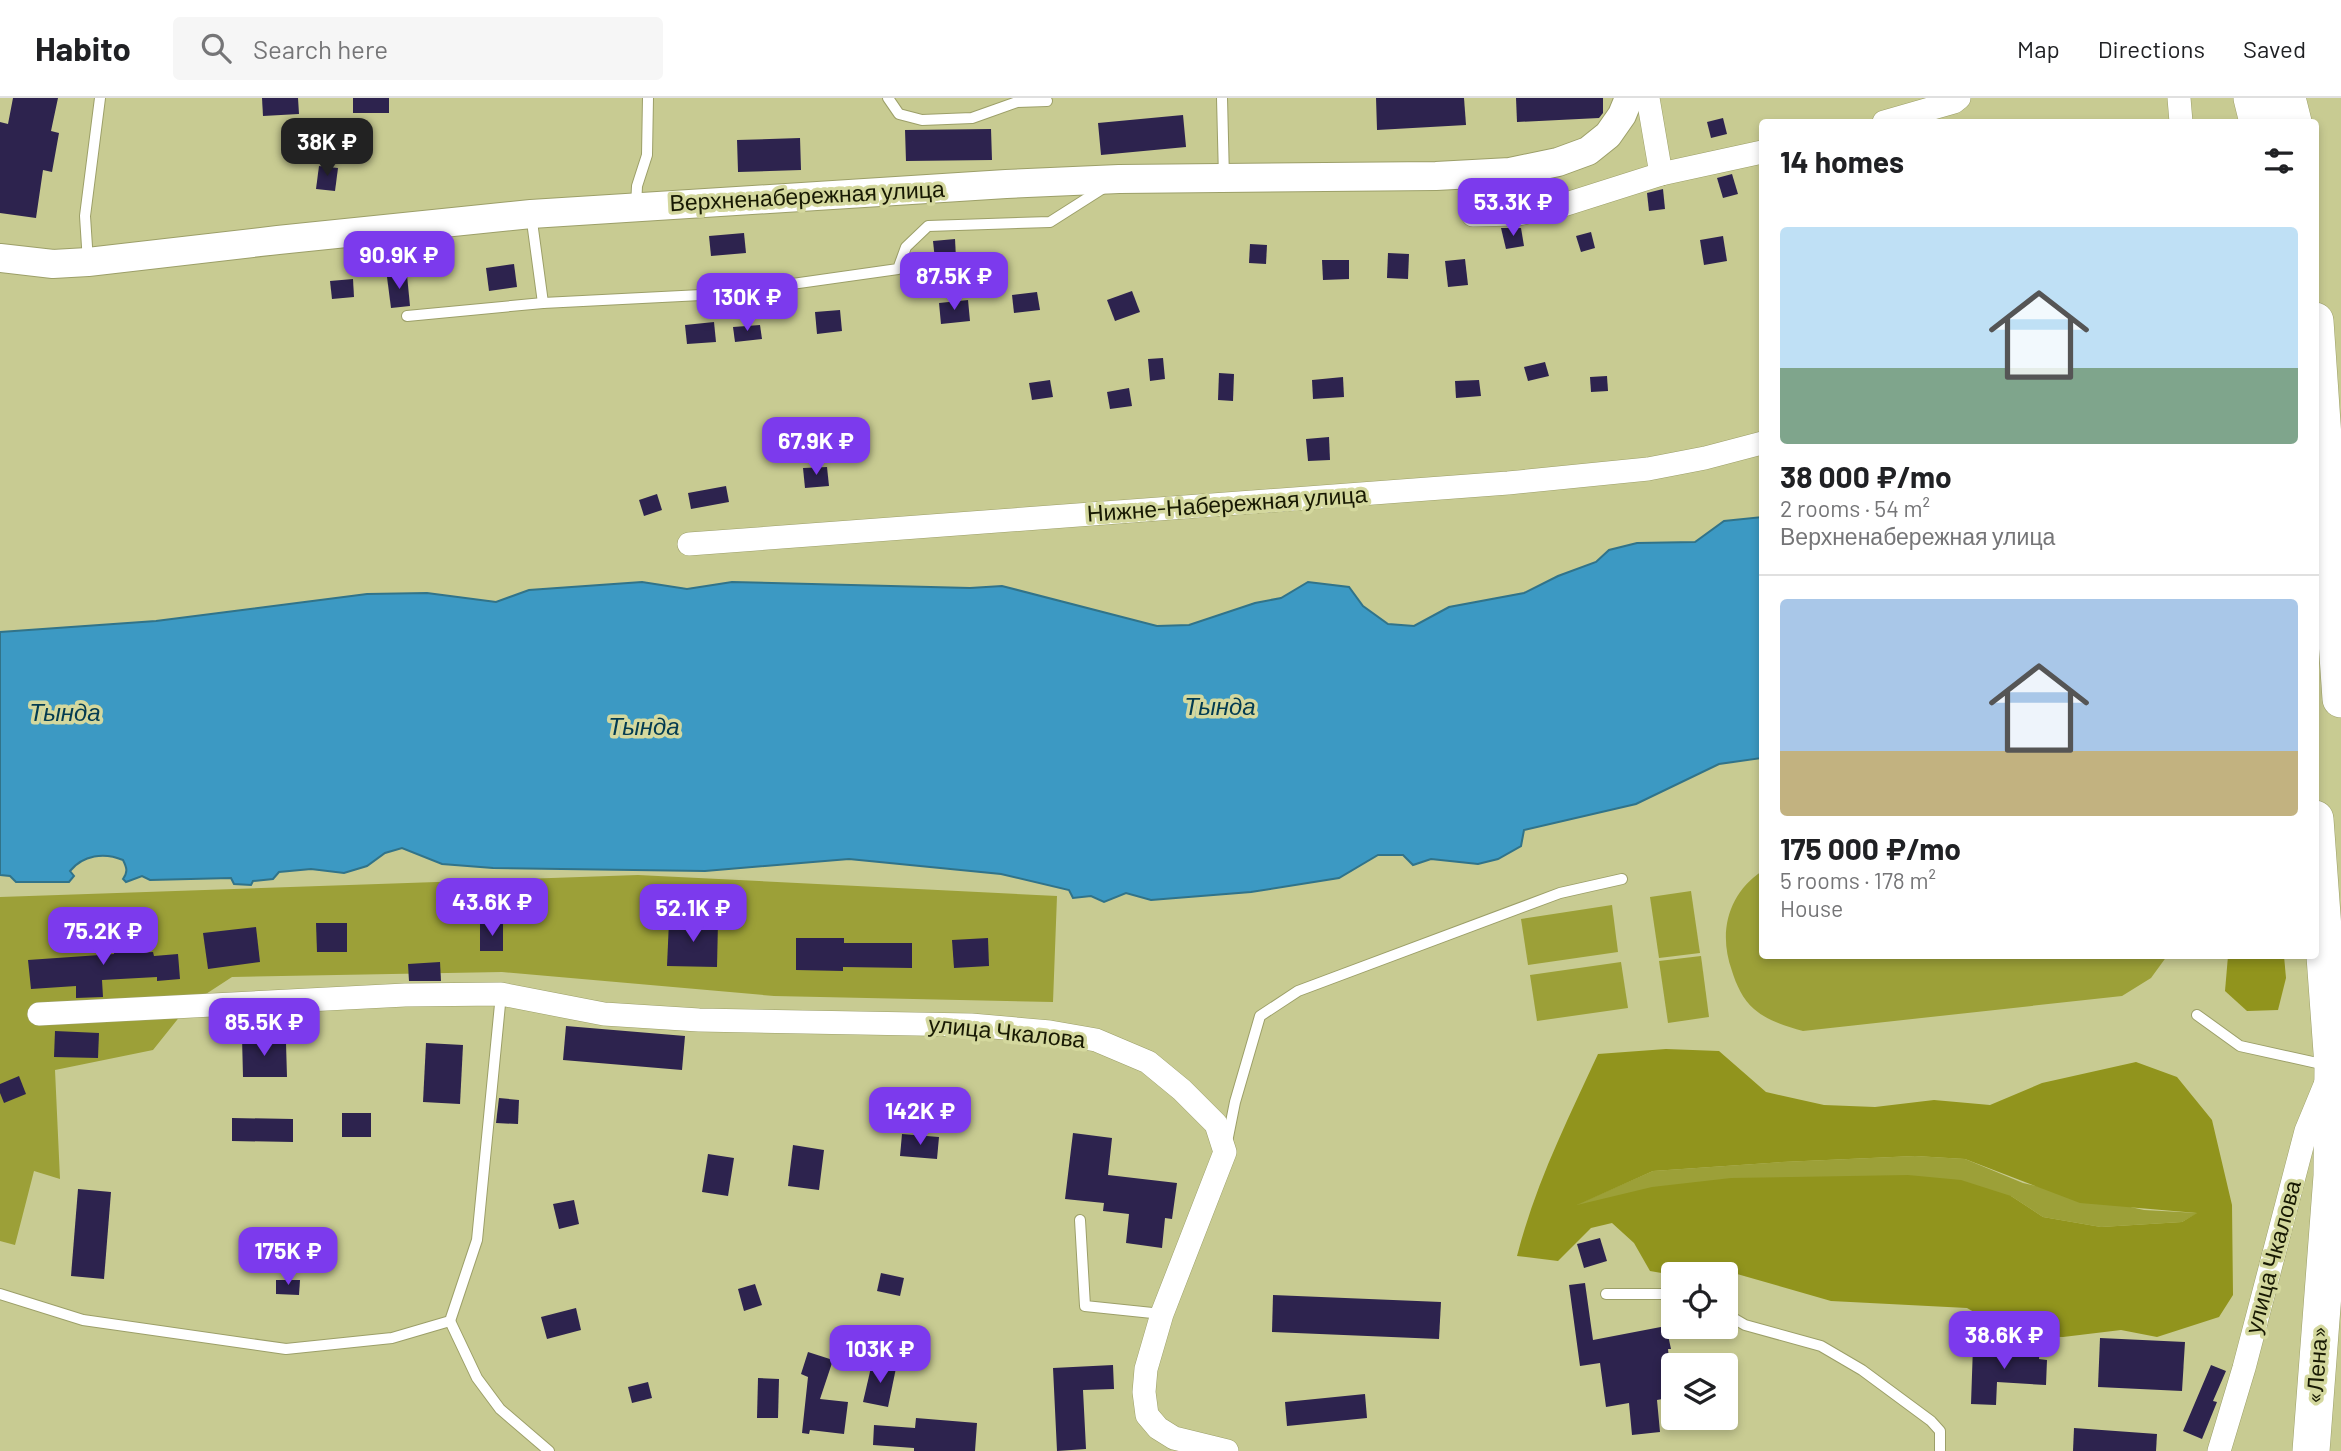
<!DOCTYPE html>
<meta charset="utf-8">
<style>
body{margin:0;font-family:Barlow,sans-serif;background:#f6f6f6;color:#202124;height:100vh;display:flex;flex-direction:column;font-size:26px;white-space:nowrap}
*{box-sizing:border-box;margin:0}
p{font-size:23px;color:#757577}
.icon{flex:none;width:38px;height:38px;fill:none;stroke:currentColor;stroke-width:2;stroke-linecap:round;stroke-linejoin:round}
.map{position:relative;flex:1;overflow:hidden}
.details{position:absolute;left:1759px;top:21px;width:560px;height:840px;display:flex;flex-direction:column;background:#fff;border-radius:7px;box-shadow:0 4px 10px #0003}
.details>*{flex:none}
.buttons{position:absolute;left:1661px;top:1164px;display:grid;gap:14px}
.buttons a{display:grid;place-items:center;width:77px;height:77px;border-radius:7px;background:#fff;box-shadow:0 4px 10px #0003;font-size:35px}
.price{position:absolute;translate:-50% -60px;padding:0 16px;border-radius:14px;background:#7c3aed;color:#fff;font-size:23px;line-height:46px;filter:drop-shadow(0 2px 4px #0008)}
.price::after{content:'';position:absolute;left:50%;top:42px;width:21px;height:16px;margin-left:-10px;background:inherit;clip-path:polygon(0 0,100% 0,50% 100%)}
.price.selected{background:#222;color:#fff}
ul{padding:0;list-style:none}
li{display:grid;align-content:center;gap:14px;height:371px;padding:0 21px}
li+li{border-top:2px solid #e0e0e0}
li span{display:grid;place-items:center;height:217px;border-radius:7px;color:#555}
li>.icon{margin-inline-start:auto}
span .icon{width:126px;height:126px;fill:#fffc;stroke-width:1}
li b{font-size:30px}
h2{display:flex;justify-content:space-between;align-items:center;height:84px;padding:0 21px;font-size:30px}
header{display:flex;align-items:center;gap:42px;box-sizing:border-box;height:98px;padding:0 35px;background:#fff;border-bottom:2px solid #e0e0e0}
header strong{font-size:33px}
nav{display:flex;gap:38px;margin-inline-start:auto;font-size:24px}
.search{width:490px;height:63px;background:#f6f6f6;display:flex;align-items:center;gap:18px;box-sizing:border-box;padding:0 24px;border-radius:7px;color:#757577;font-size:26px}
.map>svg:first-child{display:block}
</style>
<header>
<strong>Habito</strong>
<div class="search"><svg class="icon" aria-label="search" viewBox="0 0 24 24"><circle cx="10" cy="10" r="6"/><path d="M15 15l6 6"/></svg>Search here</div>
<nav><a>Map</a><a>Directions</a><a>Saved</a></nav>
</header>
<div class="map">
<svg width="2341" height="1353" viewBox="0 0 2341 1353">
<rect width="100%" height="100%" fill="#c8cb92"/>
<g fill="#9ca038">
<path d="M1762,773V858H2167L2151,880L2122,898L1803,933C1785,928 1768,923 1754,911C1743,902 1736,886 1732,873C1718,834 1728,796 1762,773Z"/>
<path d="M638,777L1057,798L1053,904L774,898L502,874L232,879L189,907L153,952L55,972L60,1081L34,1073L15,1147L0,1143V799Z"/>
<path d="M1691,793L1700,855L1659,860L1650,799Z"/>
<path d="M1612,807L1618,854L1528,867L1521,821Z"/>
<path d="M1701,858L1709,919L1668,925L1659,863Z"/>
<path d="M1621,864L1628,910L1537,923L1530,877Z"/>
<path d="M1915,1058L1965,1061L2023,1085L2144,1112L2198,1115L2182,1124L2101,1129L2043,1119L2011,1098L1571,1109L1653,1073L1782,1064Z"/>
</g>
<g fill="#91941d" fill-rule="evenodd">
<path d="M2228,858H2284L2286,880L2278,912L2247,913L2225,893Z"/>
<path d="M1666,951L1719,953L1766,994L1824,1007L1875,1009L1934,1002L1990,1007L2042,985L2136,964L2177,979L2212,1022L2232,1107L2233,1197L2219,1219L2157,1239L2121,1232L2063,1239L1991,1237L1981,1218L1967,1210L1831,1203L1723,1172L1673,1177L1650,1173L1634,1145L1612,1125L1591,1130L1558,1163L1517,1158C1535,1087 1567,1023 1598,956ZM1915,1058L1965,1061L2080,1105L2197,1115L2182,1124L2101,1129L2043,1119L2011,1098L1961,1082L1908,1077L1731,1080L1652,1089L1577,1107L1653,1073L1782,1064Z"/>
</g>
<path fill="#3c99c3" stroke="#317389" stroke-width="2" d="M1762,419V660L1719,666L1636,706L1524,732L1521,748L1498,761L1478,766L1431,761L1413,767L1403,757H1378L1339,780L1251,794L1151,802L1126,795L1104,804L1091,798L1073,800L1069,792L1001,776L849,761L705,773L493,770L442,766L402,750L385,755L367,768L344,775L311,771L279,774L273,781L253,783L251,787L234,786L231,780L150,782L142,778L126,784L123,781C128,774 127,770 123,762C104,754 83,757 70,773L74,778L69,784H16L10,778L0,777V534L156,523L367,496L427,495L496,504L529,492L642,484L687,491L732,484L970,490L1002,488L1157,528L1189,527L1255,505L1281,500L1308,484L1349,489L1363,508L1388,526L1414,528L1449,509L1524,495L1558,478L1596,464L1609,452L1637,445L1695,444L1724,423Z"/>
<g fill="#2d234e">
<path d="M13,0H58L51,33L59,35L52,74L43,72L36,120L0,115V24L8,26Z"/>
<path d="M262,0H298L299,16L263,18Z"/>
<rect x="353" y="0" width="36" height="15"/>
<path d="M1376,0H1464L1466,27L1377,32Z"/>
<path d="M1516,0H1603V15L1599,20L1517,24Z"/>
<path d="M1183,17L1186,49L1101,57L1098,25Z"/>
<path d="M1723,20L1727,36L1711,40L1707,24Z"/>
<path d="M991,31L992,62L906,63L905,32Z"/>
<path d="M800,40L801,72L738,74L737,42Z"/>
<path d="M319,68L338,70L335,93L316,91Z"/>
<path d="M1732,76L1738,96L1723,100L1717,80Z"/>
<path d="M1663,91L1665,111L1649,113L1647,95Z"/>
<path d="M1501,130H1521L1524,148L1506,151Z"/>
<path d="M1591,134L1595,150L1581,154L1576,138Z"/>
<path d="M744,135L746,155L711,158L709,138Z"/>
<path d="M1723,138L1727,163L1704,167L1700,142Z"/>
<path d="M955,141L956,160L935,162L933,143Z"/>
<path d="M1250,146L1267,147L1266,166L1249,165Z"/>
<path d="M1388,155L1409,156L1408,181L1387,180Z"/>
<path d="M1465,161L1468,187L1448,189L1445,163Z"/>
<path d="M1322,162H1349V181L1323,182Z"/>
<path d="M514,166L517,189L489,193L486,170Z"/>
<path d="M407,177L410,208L391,210L387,179Z"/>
<path d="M353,181L354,199L332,201L330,183Z"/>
<path d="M1132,193L1140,214L1115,223L1107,202Z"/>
<path d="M1037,194L1040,212L1014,215L1012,197Z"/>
<path d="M968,202L970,223L941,226L939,205Z"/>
<path d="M840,212L842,233L817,236L815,214Z"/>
<path d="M714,224L716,244L687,246L685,227Z"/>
<path d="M760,227L762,241L735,244L733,229Z"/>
<path d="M1163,260L1165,281L1150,283L1148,261Z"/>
<path d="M1545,264L1549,278L1528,283L1524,269Z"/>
<path d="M1219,275L1234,276L1233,303L1218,302Z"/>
<path d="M1607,278L1608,293L1591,294L1590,279Z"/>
<path d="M1343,279L1344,299L1313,301L1312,282Z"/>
<path d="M1050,282L1053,299L1032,302L1029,285Z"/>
<path d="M1479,282L1481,298L1456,300L1455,283Z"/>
<path d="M1129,290L1132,308L1110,311L1107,294Z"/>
<path d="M1329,339L1330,362L1308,363L1306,341Z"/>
<path d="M827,369L829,388L805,390L803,370Z"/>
<path d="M726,388L729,404L691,411L688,395Z"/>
<path d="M657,396L662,412L644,418L639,402Z"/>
<path d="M669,823L718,824L717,869L667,868Z"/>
<path d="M114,824H134V855L153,854L154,858L178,856L180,881L157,883V879L102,882L103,899L76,900V888L31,891L28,862L114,856Z"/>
<path d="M316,825H347V854H317Z"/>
<rect x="480" y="826" width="23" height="27"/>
<path d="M256,829L260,864L208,871L203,835Z"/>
<path d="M796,840H844V845H912V870L843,869V873L796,872Z"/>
<path d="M988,840L989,868L954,870L952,842Z"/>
<path d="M440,864L441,883H409L408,866Z"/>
<path d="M566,928L685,938L682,972L563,962Z"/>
<path d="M55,933L99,935L98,960L54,959Z"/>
<path d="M242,939H264V946L286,945L287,979H243Z"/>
<path d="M426,945L463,947L460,1006L423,1004Z"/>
<path d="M19,978L26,996L4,1005L0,995V986Z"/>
<path d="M499,1000L519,1002L518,1026L496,1025Z"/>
<rect x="342" y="1015" width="29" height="24"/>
<path d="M232,1020L293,1021V1044L232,1043Z"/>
<path d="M1073,1035L1112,1040L1108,1077L1177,1085L1172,1121L1165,1120L1162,1150L1126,1145L1129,1116L1103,1113L1104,1105L1065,1101Z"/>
<path d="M902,1036L939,1039L937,1061L900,1058Z"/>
<path d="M793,1047L824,1052L819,1092L788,1088Z"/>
<path d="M708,1056L734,1060L728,1098L702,1094Z"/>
<path d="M78,1091L111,1094L104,1181L71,1178Z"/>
<path d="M574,1102L579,1126L559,1131L553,1106Z"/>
<path d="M1600,1140L1607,1163L1584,1170L1577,1146Z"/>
<path d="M881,1175L904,1180L900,1198L877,1193Z"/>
<path d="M276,1182H300L299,1197L276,1196Z"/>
<path d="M1585,1185L1593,1242L1666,1228L1671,1251H1668L1673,1299L1657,1302L1660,1334L1632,1337L1629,1305L1606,1309L1600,1265L1580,1268L1569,1187Z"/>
<path d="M755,1186L762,1207L744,1213L738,1191Z"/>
<path d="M1273,1197L1441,1204L1439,1241L1272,1234Z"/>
<path d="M576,1210L581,1232L547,1241L541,1219Z"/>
<path d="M2100,1240L2185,1244L2182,1293L2098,1289Z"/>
<path d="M1973,1248L2040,1251L2039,1261L2047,1262L2046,1287L1997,1284L1996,1307L1971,1306Z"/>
<path d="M808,1254L833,1262L820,1301L848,1304L844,1336L810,1332L809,1336L802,1335L808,1279L801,1276Z"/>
<path d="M872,1265L896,1270L888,1309L863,1304Z"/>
<path d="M1113,1267L1114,1291L1083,1292L1086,1351L1057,1353L1053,1270Z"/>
<path d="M2211,1267L2226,1273L2213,1303L2217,1304L2202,1341L2183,1333Z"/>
<path d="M758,1280L779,1281L778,1320H757Z"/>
<path d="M648,1284L652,1300L632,1305L628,1289Z"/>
<path d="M1365,1296L1367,1320L1287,1328L1285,1304Z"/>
<path d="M916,1320L977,1325L975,1353H914V1350L873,1347L874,1327L915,1330Z"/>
<path d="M2074,1330L2157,1336L2156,1353H2073Z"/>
</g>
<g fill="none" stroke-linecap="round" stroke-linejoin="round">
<defs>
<g id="service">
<path d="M888,0L899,16L922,22L972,20L1017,4L1047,3"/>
<path d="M1222,0L1224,80"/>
<path d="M636,109L637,88L647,57L648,0"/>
<path d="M88,164L85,118L100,0"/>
<path d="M543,205L721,196L898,171L906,149L928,128L1050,124L1105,89"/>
<path d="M407,218L543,205L531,116"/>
<path d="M2197,917L2240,948L2326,967"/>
<path d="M1227,1044L1235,1004L1260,918L1298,893L1560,795L1622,781"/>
<path d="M1080,1122L1085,1208L1162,1216"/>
<path d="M0,1196L83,1222L286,1251L392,1240L450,1223L477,1142L501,896"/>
<path d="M1606,1196H1673"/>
<path d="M1726,1216L1745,1227L1821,1248L1862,1272L1931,1323L1940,1333V1353"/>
<path d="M450,1223L477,1280L500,1311L549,1353"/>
</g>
<g id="minor">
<path d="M1648,0L1661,76"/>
<path d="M2179,0L2181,24"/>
<path d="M1884,24L1954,4L1959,0"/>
<path d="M1473,117L1518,116L1557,109L1661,76L1762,54"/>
<path d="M689,446L1508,385L1648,371L1705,360L1762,345"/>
<path d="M39,916L405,897L501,896L604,916L699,922L971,927L1050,934L1096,942L1148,964L1182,992L1216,1026L1225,1054L1162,1216L1146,1271L1144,1294L1147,1317L1158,1330L1174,1340L1227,1353"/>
<path d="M2219,1353L2244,1270L2306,1033L2325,987"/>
</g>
<path id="tertiary" d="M0,160L53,166L88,164L278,142L531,116L1006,86L1119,81L1436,78L1510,74L1558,64L1588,53L1608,37L1622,17L1629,0"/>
<g id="trunk">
<path d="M2252,0L2258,24"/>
<path d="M2287,0L2293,24"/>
<path d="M2315,223L2341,601"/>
<path d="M2311,1353L2332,1078L2333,968L2315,721"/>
</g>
</defs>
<use href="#service" stroke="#9c9f68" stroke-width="12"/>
<use href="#minor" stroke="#9c9f68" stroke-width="24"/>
<use href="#tertiary" stroke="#9c9f68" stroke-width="30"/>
<use href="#trunk" stroke="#9c9f68" stroke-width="38"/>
<use href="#service" stroke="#fff" stroke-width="10"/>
<use href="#minor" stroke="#fff" stroke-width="23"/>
<use href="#tertiary" stroke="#fff" stroke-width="28"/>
<use href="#trunk" stroke="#fff" stroke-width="37"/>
</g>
<g text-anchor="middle" stroke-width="7" stroke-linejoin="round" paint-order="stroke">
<g font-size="23" fill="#181903" stroke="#d4d89e">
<text transform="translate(807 98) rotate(-3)" y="8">Верхненабережная улица</text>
<text transform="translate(1227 406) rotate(-4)" y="8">Нижне-Набережная улица</text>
<text transform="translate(1007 934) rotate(6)" y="8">улица Чкалова</text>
<text transform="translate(2273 1159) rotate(-75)" y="8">улица Чкалова</text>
<text transform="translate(2317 1267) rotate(-86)" y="8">«Лена»</text>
</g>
<g font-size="24" font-style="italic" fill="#033b51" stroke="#d4d89e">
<text x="1220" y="617">Тында</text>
<text x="65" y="623">Тында</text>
<text x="644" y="637">Тында</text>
</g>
</g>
</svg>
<div class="buttons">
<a><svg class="icon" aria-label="locate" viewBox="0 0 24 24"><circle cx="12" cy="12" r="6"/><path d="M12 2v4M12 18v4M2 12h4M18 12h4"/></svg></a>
<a><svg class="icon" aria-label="layers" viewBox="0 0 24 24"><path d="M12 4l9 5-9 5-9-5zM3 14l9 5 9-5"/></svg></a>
</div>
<b class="price selected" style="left:327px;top:80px">38K ₽</b>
<b class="price" style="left:1513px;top:140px">53.3K ₽</b>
<b class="price" style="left:399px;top:193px">90.9K ₽</b>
<b class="price" style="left:954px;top:214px">87.5K ₽</b>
<b class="price" style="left:747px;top:235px">130K ₽</b>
<b class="price" style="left:816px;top:379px">67.9K ₽</b>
<b class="price" style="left:492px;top:840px">43.6K ₽</b>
<b class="price" style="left:693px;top:846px">52.1K ₽</b>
<b class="price" style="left:103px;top:869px">75.2K ₽</b>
<b class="price" style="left:264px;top:960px">85.5K ₽</b>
<b class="price" style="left:920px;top:1049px">142K ₽</b>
<b class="price" style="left:288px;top:1189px">175K ₽</b>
<b class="price" style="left:2004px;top:1273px">38.6K ₽</b>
<b class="price" style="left:880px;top:1287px">103K ₽</b>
<section class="details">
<h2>14 homes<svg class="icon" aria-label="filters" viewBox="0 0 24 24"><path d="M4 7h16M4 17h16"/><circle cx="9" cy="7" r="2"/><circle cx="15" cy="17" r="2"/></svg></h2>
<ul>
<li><span style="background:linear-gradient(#bfe0f5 65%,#7fa58c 0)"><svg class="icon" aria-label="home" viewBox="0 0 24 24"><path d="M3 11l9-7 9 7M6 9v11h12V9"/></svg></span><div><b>38 000 ₽/mo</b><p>2 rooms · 54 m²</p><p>Верхненабережная улица</p></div></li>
<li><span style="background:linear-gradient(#a9c7e8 70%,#c2b280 0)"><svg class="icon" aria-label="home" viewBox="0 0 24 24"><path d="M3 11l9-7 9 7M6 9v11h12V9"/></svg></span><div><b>175 000 ₽/mo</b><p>5 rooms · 178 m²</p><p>House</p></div></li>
</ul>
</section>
</div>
